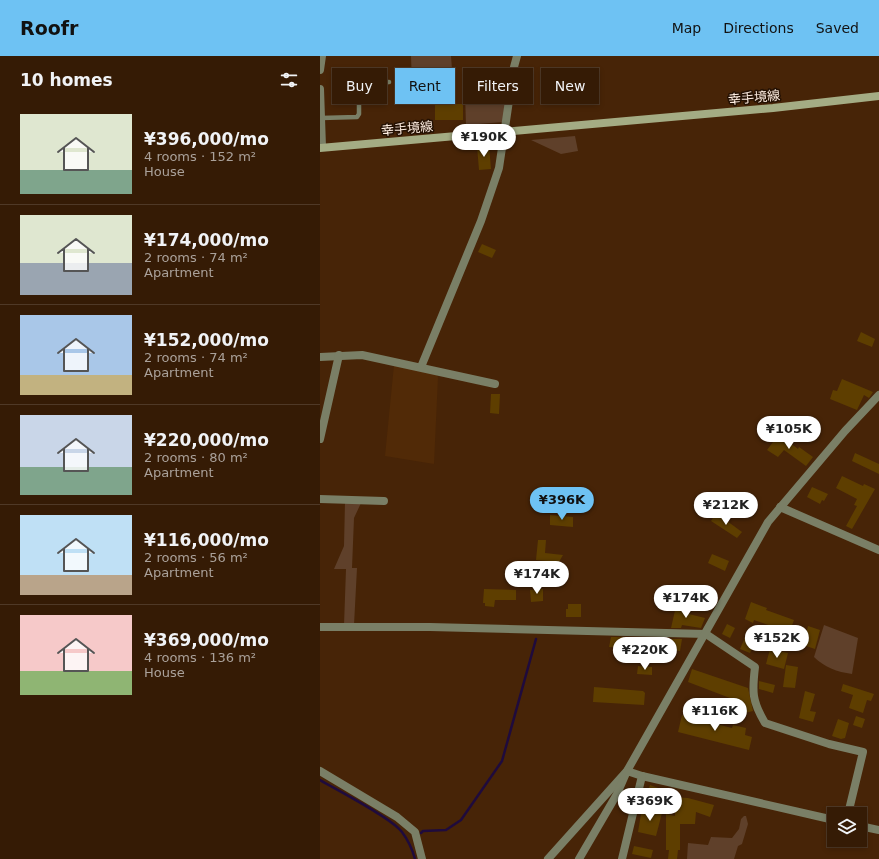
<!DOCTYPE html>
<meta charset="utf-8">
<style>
body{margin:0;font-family:"DejaVu Sans","Noto Sans JP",sans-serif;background:#3d240f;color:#f1f3f6;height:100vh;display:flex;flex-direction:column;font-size:15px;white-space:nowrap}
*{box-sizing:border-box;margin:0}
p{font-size:13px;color:#aaa19a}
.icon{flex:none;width:22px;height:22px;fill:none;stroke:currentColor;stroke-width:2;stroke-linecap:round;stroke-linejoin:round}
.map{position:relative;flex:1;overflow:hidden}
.side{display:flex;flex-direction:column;background:#351b05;width:320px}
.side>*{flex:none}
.top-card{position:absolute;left:12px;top:12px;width:380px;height:36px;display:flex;gap:8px}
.buttons{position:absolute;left:507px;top:751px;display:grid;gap:8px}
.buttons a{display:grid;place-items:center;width:40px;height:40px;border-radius:0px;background:#351b05;box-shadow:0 2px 6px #0003,0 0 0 1px #4f3927;font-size:20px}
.price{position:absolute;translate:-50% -34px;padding:0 9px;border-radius:14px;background:#fff;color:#222;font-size:13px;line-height:26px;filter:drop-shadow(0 1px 2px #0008)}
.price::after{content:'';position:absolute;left:50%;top:24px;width:12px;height:9px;margin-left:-6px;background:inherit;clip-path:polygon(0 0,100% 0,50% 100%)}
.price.current{background:#6ec2f3;color:#111}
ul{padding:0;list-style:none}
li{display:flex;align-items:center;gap:12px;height:100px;padding:0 20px}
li+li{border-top:1px solid #4f3927}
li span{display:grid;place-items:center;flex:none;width:112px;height:80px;border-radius:0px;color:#555}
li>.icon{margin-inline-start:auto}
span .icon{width:48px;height:48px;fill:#fffc;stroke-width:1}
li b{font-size:17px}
h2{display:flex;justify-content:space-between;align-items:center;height:48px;padding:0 20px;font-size:17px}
.tag{padding:0 14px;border-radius:0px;background:#351b05;box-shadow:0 2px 6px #0003,0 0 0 1px #4f3927;font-size:14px;line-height:36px}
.tag.current{background:#6ec2f3;color:#111}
header{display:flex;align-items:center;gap:24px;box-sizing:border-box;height:56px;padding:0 20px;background:#6ec2f3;color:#111}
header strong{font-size:19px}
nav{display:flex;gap:22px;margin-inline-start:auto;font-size:14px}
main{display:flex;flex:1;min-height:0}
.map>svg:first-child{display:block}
</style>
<header>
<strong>Roofr</strong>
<nav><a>Map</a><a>Directions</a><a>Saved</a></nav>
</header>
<main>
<section class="side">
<h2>10 homes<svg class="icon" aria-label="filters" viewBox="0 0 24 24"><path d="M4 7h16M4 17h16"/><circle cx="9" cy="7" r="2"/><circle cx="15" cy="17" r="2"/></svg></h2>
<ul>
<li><span style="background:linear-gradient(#dfe7d0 70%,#7fa58c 0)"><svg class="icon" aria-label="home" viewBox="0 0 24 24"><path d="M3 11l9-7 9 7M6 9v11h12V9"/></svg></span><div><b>¥396,000/mo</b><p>4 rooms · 152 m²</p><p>House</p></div></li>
<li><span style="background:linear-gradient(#dfe7d0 60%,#9aa5b1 0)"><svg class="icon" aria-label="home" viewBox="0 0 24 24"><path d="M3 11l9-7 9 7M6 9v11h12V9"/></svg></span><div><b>¥174,000/mo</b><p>2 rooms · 74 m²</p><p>Apartment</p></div></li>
<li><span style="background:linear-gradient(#a9c7e8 75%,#c2b280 0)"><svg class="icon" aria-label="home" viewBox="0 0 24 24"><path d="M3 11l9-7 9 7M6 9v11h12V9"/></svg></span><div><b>¥152,000/mo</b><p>2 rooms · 74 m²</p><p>Apartment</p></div></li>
<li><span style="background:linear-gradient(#c9d6e8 65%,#7fa58c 0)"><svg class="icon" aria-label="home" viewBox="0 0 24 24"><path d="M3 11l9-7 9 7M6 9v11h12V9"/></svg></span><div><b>¥220,000/mo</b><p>2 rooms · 80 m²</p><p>Apartment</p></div></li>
<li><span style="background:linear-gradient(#bfe0f5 75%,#b9a48a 0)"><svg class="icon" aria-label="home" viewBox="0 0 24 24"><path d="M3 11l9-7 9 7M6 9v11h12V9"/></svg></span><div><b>¥116,000/mo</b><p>2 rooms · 56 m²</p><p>Apartment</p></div></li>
<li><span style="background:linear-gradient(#f6c9c9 70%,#8fb573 0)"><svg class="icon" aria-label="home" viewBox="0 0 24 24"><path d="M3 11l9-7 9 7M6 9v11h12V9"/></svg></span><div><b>¥369,000/mo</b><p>4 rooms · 136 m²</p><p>House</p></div></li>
</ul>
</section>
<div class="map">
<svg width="559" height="803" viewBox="0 0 559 803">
<rect width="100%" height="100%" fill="#472407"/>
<path fill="#512a07" d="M74,309L115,317L118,321L114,408L65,400Z"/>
<g fill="#5f402a">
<path d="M91,0H131L133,26L92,29Z"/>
<path d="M188,37L184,66L146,69L145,38Z"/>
<path d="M255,80L258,95L241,98L211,84Z"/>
<path d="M25,446L41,447L34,462L32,512H37L34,569H24L26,513H14L24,490Z"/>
<path d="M504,569L538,582L532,618C517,616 504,611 494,601Z"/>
<path d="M424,760H426L428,768L422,788L418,790L414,803H367L368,787L388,789L391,781L412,782L419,773L421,763Z"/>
</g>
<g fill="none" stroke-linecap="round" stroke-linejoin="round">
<g stroke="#1f0b3d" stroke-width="2.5">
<path d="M0,724C17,734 72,762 82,776C88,784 92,792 95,803"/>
<path d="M101,777L103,775L126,774L141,764L182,705L216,583"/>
</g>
</g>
<g fill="#5e3e00">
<path d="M107,29V38L96,39L95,30Z"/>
<path d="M124,41V48H143V64H115V42Z"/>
<path d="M169,89L171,113L159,114L157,90Z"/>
<path d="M162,188L176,194L172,202L158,196Z"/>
<path d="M541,276L555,283L552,291L537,285Z"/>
<path d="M522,323L553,336L549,342L544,339L537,354L510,343L513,334L517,335Z"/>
<path d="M171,338H180L179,358L170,357Z"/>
<path d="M459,378L478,393L479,391L493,401L486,410L464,394L458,401L447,394Z"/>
<path d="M535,397L559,408V418L532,405Z"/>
<path d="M522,420L543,430L544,428L555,433L532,473L526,470L537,450L534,449L537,443L516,432Z"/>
<path d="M492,431L508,438L504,445L502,444L500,448L487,441Z"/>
<path d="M396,457L422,476L417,482L391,465Z"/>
<path d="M230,459L253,461V471L230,469Z"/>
<path d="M218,484H226L225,497L243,499L239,506L216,504Z"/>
<path d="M392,498L409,505L405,515L388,507Z"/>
<path d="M164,533L196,534V544H175L174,551L165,550V547H163Z"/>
<path d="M223,533V545L211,546L210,534Z"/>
<path d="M431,546L447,552L446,554L474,564L470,575L464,573L462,579L449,574L451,570L434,564L433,567L425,563Z"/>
<path d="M248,548H261V561H246V553H248Z"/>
<path d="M356,550L366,553L365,557L385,562L381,572L362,569L361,572H351Z"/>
<path d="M407,568L415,572L410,582L402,578Z"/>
<path d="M488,570L500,574L495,593L483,589Z"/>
<path d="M426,579L436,583L430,597L420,593Z"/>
<path d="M291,581H304V592L289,591Z"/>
<path d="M348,583H362L360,595L350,594L351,590H348Z"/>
<path d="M450,593L468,597L464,613L446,608Z"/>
<path d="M466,609L478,611L475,632L463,631Z"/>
<path d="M318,610L332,611V619L317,618Z"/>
<path d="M372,613L428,632L433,655L425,657L423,647L368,626Z"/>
<path d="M439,625L455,629L453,637L439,633Z"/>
<path d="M523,628L554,638L551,645L547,644L543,657L529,652L533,639L521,635Z"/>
<path d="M274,631L323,635L325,637L324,649L273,646Z"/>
<path d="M485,635L495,638L490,655L496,656L493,666L479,662Z"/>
<path d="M362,659L412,672L413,669L426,672L425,679L432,681L429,694L358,676Z"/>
<path d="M536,660L545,663L542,672L533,669Z"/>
<path d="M518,663L529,667L525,682L521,683L512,680Z"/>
<path d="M330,729L352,737L350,741L368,742L394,749L390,761L376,756L375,768H360V794H358L357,803H348L349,794H346V758L355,760V747L327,737Z"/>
<path d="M322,752L342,757L336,780L318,776Z"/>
<path d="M314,790L333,794L331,802L312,798Z"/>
</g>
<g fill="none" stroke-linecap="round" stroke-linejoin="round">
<path stroke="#7a7f66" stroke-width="4.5" d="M1,62L37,61L39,58V32L42,29L69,26"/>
<g stroke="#7a7f66" stroke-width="8">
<path d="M0,14L2,0"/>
<path d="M0,33L2,91"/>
<path d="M0,301L42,299L175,328"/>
<path d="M101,311L161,165L179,112L194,11L197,0"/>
<path d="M0,383L19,299"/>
<path d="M0,443L64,445"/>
<path d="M460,451L559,494"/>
<path d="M0,571H110L386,578L435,611C432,636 432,645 445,667L509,688L543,696L528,758"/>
<path d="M0,715L77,761L95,776L102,803"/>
<path d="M540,770L559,774"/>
<path d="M228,803L307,715L448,466L525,375L559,339"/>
<path d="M259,803L297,738L307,715L322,720L514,764"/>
<path d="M302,803L322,720"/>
</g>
<path stroke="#a4ac84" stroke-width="8" d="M0,92L453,52L559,40"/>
</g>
<g text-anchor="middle" stroke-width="3" stroke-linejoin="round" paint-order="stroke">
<g font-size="13" fill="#feede1" stroke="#241103">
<text transform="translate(434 41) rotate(-5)" y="5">幸手境線</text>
<text transform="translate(87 72) rotate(-5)" y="5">幸手境線</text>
</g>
</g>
</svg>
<div class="buttons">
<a><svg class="icon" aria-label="layers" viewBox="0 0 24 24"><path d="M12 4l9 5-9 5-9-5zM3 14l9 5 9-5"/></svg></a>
</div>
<b class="price" style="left:164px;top:102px">¥190K</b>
<b class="price" style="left:469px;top:394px">¥105K</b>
<b class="price current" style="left:242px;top:465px">¥396K</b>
<b class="price" style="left:406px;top:470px">¥212K</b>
<b class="price" style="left:217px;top:539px">¥174K</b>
<b class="price" style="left:366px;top:563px">¥174K</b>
<b class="price" style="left:457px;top:603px">¥152K</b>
<b class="price" style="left:325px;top:615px">¥220K</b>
<b class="price" style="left:395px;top:676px">¥116K</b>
<b class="price" style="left:330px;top:766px">¥369K</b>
<div class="top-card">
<a class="tag">Buy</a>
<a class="tag current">Rent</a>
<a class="tag">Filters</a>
<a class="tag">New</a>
</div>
</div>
</main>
